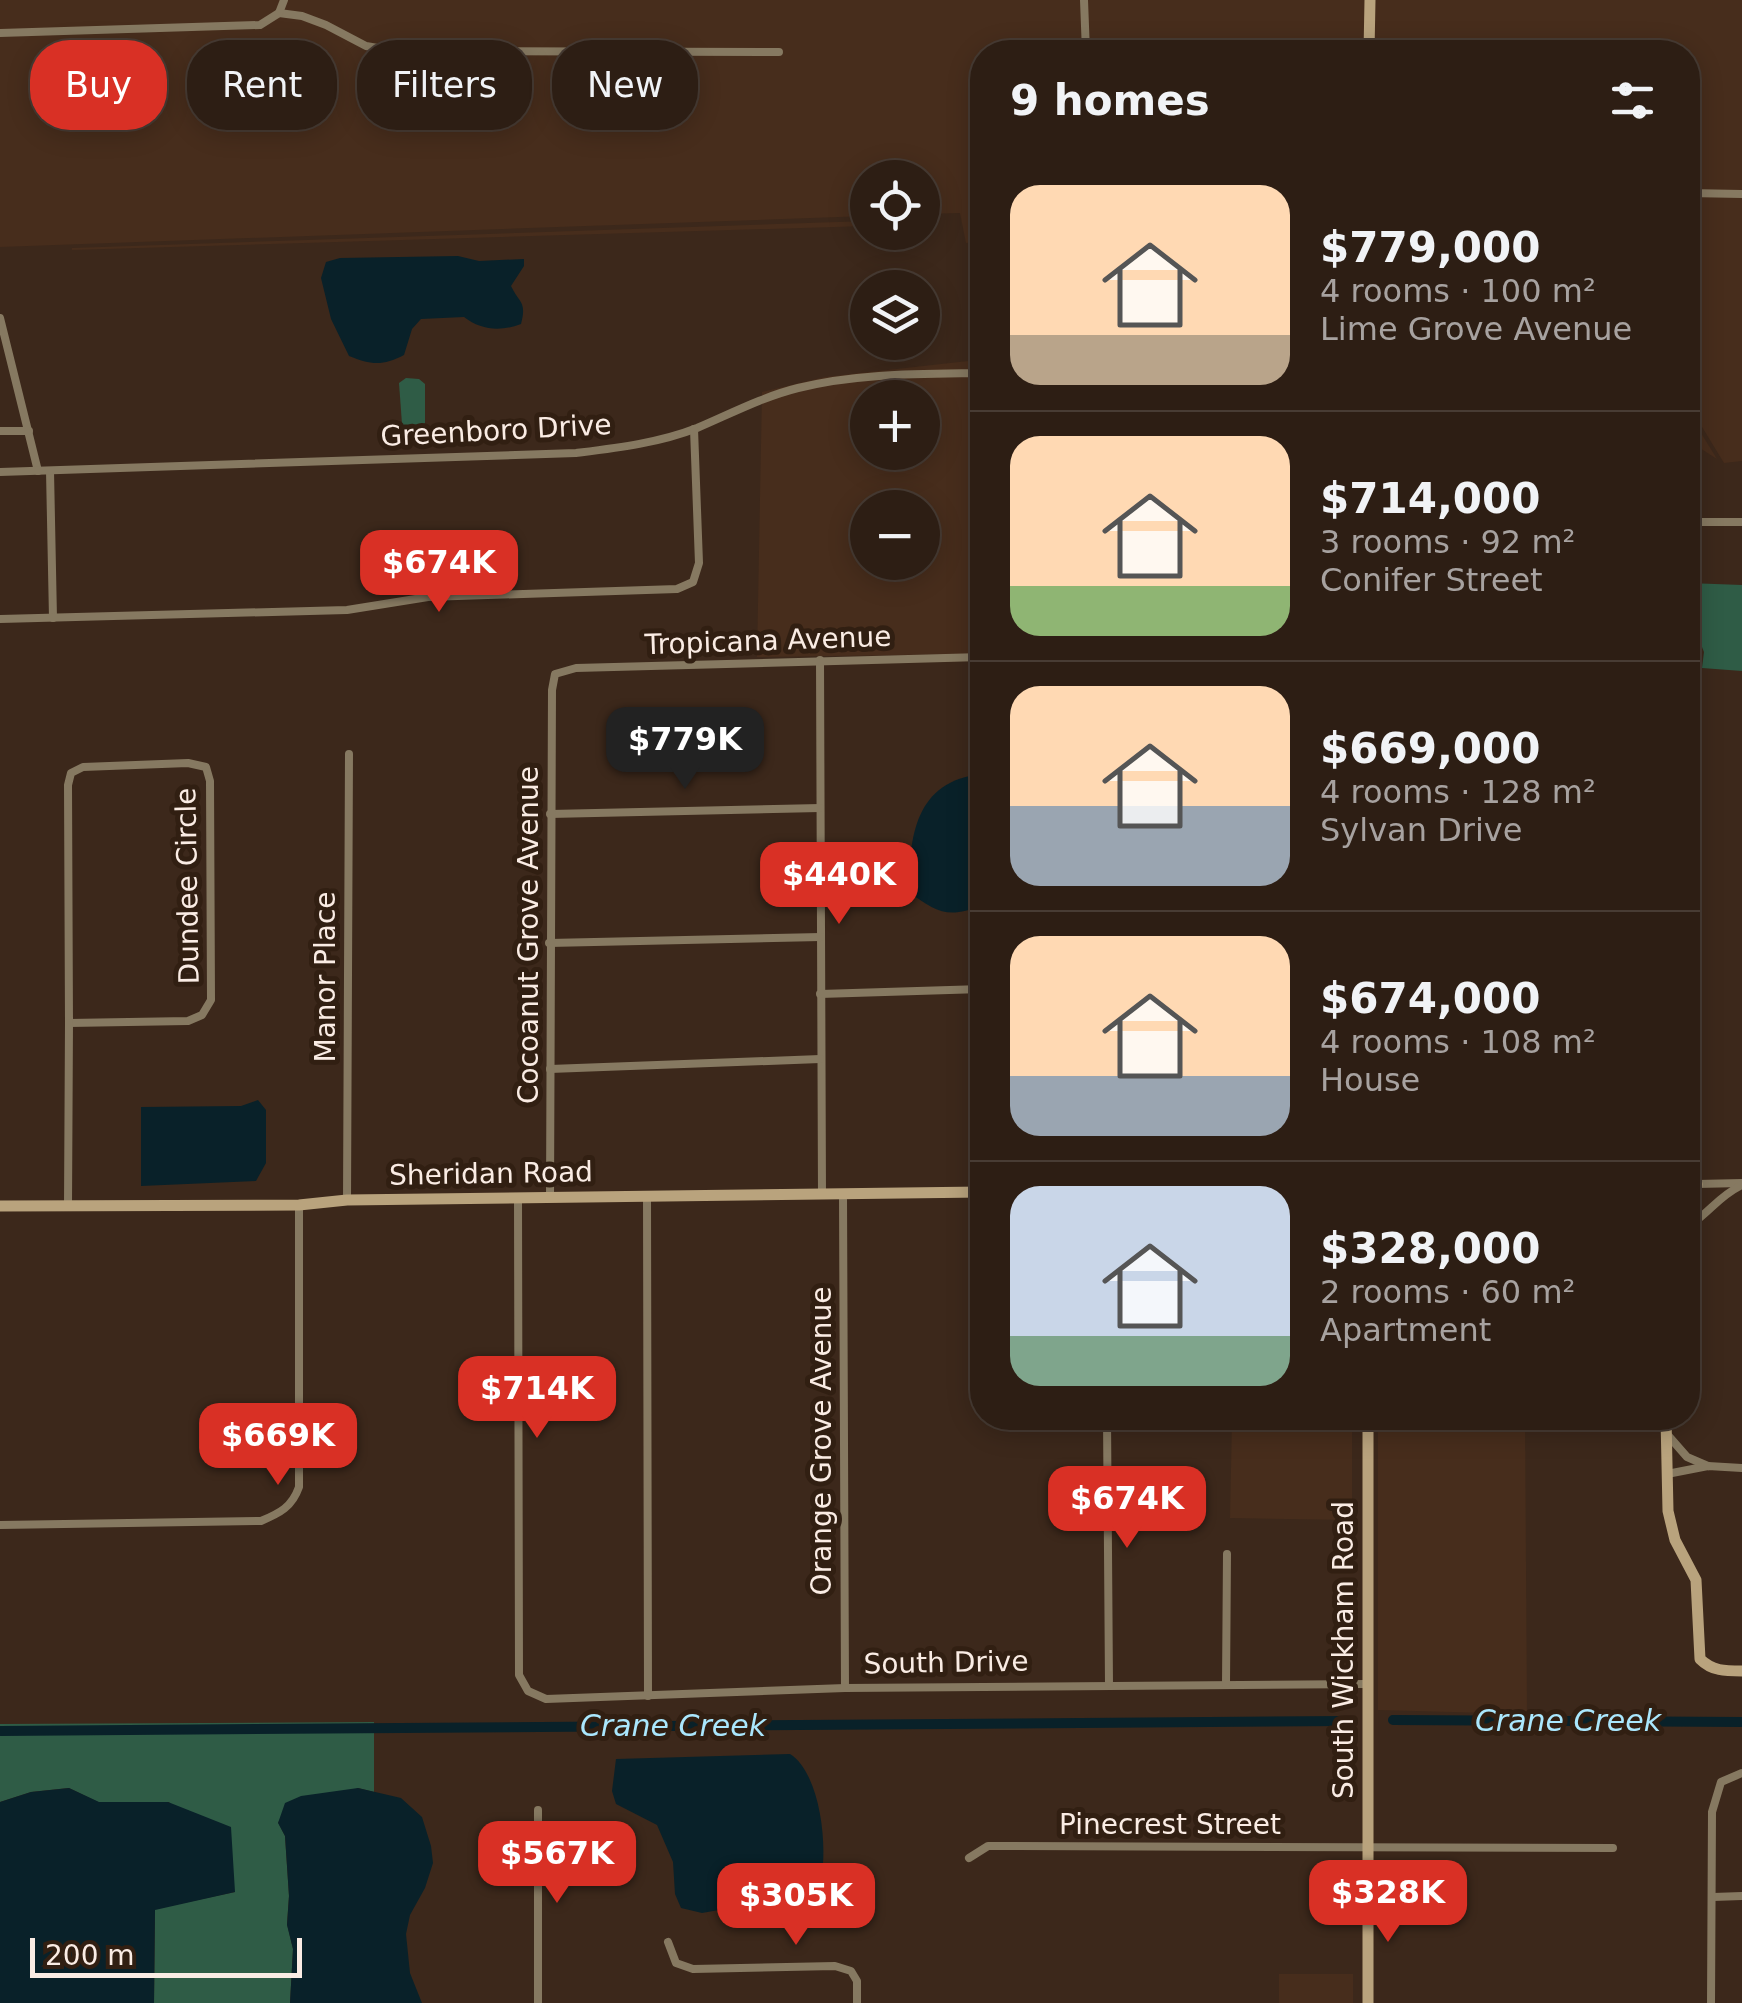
<!DOCTYPE html>
<meta charset="utf-8">
<style>
body{margin:0;font-family:"DejaVu Sans",sans-serif;background:#35271d;color:#f1f3f6;height:100vh;display:flex;flex-direction:column;font-size:38px;white-space:nowrap}
*{box-sizing:border-box;margin:0}
p{font-size:32px;color:#a7a2a0}
.icon{flex:none;width:55px;height:55px;fill:none;stroke:currentColor;stroke-width:2;stroke-linecap:round;stroke-linejoin:round}
.map{position:relative;flex:1;overflow:hidden}
.details{position:absolute;left:970px;top:40px;width:730px;height:1390px;display:flex;flex-direction:column;background:#2d1e14;border-radius:40px;box-shadow:0 5px 25px #0003,0 0 0 2px #483c34}
.details>*{flex:none}
.banner{position:absolute;left:30px;top:40px;width:790px;height:90px;display:flex;gap:20px}
.tools{position:absolute;left:850px;top:160px;display:grid;gap:20px}
.tools a{display:grid;place-items:center;width:90px;height:90px;border-radius:50%;background:#2d1e14;box-shadow:0 5px 25px #0003,0 0 0 2px #483c34;font-size:50px}
.scale{position:absolute;left:30px;bottom:25px;width:272px;box-sizing:border-box;padding-left:10px;border:5px solid #faece4;border-top:0;font-size:28px;line-height:35px;white-space:nowrap;color:#faece4;-webkit-text-stroke:8px #311f12;paint-order:stroke}
.price{position:absolute;translate:-50% -85px;padding:0 22px;border-radius:20px;background:#d93025;color:#fff;font-size:32px;line-height:65px;filter:drop-shadow(0 2px 5px #0008)}
.price::after{content:'';position:absolute;left:50%;top:60px;width:30px;height:22px;margin-left:-15px;background:inherit;clip-path:polygon(0 0,100% 0,50% 100%)}
.price.active{background:#222;color:#fff}
ul{padding:0;list-style:none}
li{display:flex;align-items:center;gap:30px;height:250px;padding:0 40px}
li+li{border-top:2px solid #483c34}
li span{display:grid;place-items:center;flex:none;width:280px;height:200px;border-radius:30px;color:#555}
li>.icon{margin-inline-start:auto}
span .icon{width:120px;height:120px;fill:#fffc;stroke-width:1}
li b{font-size:42px}
h2{display:flex;justify-content:space-between;align-items:center;height:120px;padding:0 40px;font-size:42px}
.pill{padding:0 35px;border-radius:40px;background:#2d1e14;box-shadow:0 5px 25px #0003,0 0 0 2px #483c34;font-size:35px;line-height:90px}
.pill.active{background:#d93025;color:#fff}
.map>svg:first-child{display:block}
</style>
<div class="map">
<svg width="1742" height="2003" viewBox="0 0 1742 2003">
<rect width="100%" height="100%" fill="#3c281b"/>
<g fill="#472d1c" fill-rule="evenodd">
<path d="M0,0H1742V461L1724,463L1688,404V52H982V242L966,243L960,213L923,214L922,178H868L867,216L0,247Z"/>
<path d="M868,221L867,226L72,250V248Z"/>
<path d="M970,247H982V567L974,568L975,654L757,657L762,392L825,377L977,360ZM868,398H922V452H868ZM868,508H922V562H868Z"/>
<path d="M1688,412L1717,459L1692,443H1688Z"/>
<path d="M1290,1418H1352V1520L1230,1518L1232,1420Z"/>
<path d="M1378,1418H1525L1527,1714L1378,1710Z"/>
<rect x="1279" y="1974" width="74" height="29"/>
</g>
<g fill="#2f5c46">
<path d="M406,378L419,379L425,384V423L422,427L407,429L402,424L399,383Z"/>
<path d="M1688,583L1742,585V671L1702,668L1704,652L1702,647H1693L1692,651H1688Z"/>
<path d="M374,1722V1792L358,1788L278,1822L285,1836L289,1896L287,1924L293,1949L290,2003H154L155,1909L235,1892L169,1802H98L69,1788L31,1792L0,1802V1724Z"/>
</g>
<g fill="#092129">
<path d="M458,256L479,261L524,259V266L511,286C519,303 527,301 521,324C500,332 481,330 464,317L421,319L412,329L404,355C383,366 371,365 349,356L331,319L321,278L326,262L340,258Z"/>
<path d="M982,774V905C949,919 937,913 909,892C909,836 915,781 982,774Z"/>
<path d="M258,1100L266,1110V1163L256,1181L141,1186V1107L241,1106Z"/>
<path d="M790,1754C823,1774 832,1866 815,1899L790,1906L719,1910L702,1913L681,1908L675,1894L673,1862L657,1825L616,1804L612,1791L616,1759Z"/>
<path d="M69,1788L99,1802H168L231,1827L235,1892L155,1910L154,2003H0V1802L31,1792Z"/>
<path d="M358,1788L401,1798L422,1817L431,1846L433,1863L425,1888L410,1915L406,1934L410,1973L422,2003H290L293,1949L287,1925L289,1896L285,1836L278,1823L285,1803L301,1796Z"/>
</g>
<g fill="none" stroke-linecap="round" stroke-linejoin="round">
<g stroke="#092129" stroke-width="10">
<path d="M1393,1720L1742,1722"/>
<path d="M0,1731L1346,1721"/>
</g>
<g stroke="#867961" stroke-width="8">
<path d="M1084,0L1086,52"/>
<path d="M279,13L302,16L326,25L366,46L395,51L779,52"/>
<path d="M0,33L260,25L279,13L284,0"/>
<path d="M1688,193L1742,194"/>
<path d="M0,318L38,471"/>
<path d="M0,431H29"/>
<path d="M50,471L53,618"/>
<path d="M0,472L576,453C616,448 659,443 697,428C730,414 762,397 798,388C858,373 920,374 982,373"/>
<path d="M1688,522H1742"/>
<path d="M0,619L347,610L428,597L677,589L693,582L699,563L694,429"/>
<path d="M1697,652V1184L1742,1183"/>
<path d="M820,660L822,1194"/>
<path d="M188,763L206,767L210,781L211,1000L202,1015L188,1021L69,1023L68,785L71,773L83,767Z"/>
<path d="M550,814L820,808"/>
<path d="M549,943L821,937"/>
<path d="M820,994L982,989"/>
<path d="M550,1069L820,1059"/>
<path d="M843,1195L845,1688"/>
<path d="M647,1196L648,1696"/>
<path d="M518,1198L519,1675L528,1691L546,1699L845,1688L1367,1684"/>
<path d="M550,1198L552,690L555,674L576,668L982,657"/>
<path d="M347,1200L349,754"/>
<path d="M68,1205L69,1023"/>
<path d="M1693,1223C1711,1210 1720,1196 1740,1186"/>
<path d="M1107,1418L1109,1685"/>
<path d="M1666,1433L1687,1457L1708,1466"/>
<path d="M1667,1474L1708,1466L1742,1468"/>
<path d="M0,1525L261,1521C280,1513 292,1507 299,1487V1205"/>
<path d="M1226,1684L1227,1554"/>
<path d="M538,1810V2003"/>
<path d="M969,1858L988,1846L1613,1848"/>
<path d="M1713,1897L1742,1896"/>
<path d="M668,1942L676,1963L693,1969L835,1966L851,1971L857,1981V2003"/>
<path d="M1711,2003L1712,1812L1721,1782L1742,1773"/>
</g>
<g stroke="#b9a37d" stroke-width="11">
<path d="M1369,52L1370,0"/>
<path d="M1688,1184H1697L1688,1254"/>
<path d="M0,1206L299,1205L347,1200L982,1192"/>
<path d="M1666,1418L1668,1511L1675,1540L1696,1580L1700,1659C1712,1671 1725,1671 1742,1671"/>
<path d="M1368,2003V1418"/>
</g>
</g>
<g text-anchor="middle" stroke-width="10" stroke-linejoin="round" paint-order="stroke">
<g font-size="28" fill="#faece4" stroke="#311f12">
<text transform="translate(496 430) rotate(-3)" y="10">Greenboro Drive</text>
<text transform="translate(768 640) rotate(-2)" y="10">Tropicana Avenue</text>
<text transform="translate(187 886) rotate(-91)" y="10">Dundee Circle</text>
<text transform="translate(528 935) rotate(-90)" y="10">Cocoanut Grove Avenue</text>
<text transform="translate(325 977) rotate(-90)" y="10">Manor Place</text>
<text transform="translate(491 1173) rotate(-1)" y="10">Sheridan Road</text>
<text transform="translate(821 1441) rotate(-90)" y="10">Orange Grove Avenue</text>
<text transform="translate(1343 1650) rotate(-90)" y="10">South Wickham Road</text>
<text transform="translate(946 1662) rotate(-1)" y="10">South Drive</text>
<text x="1170" y="1834">Pinecrest Street</text>
</g>
<g font-size="30" font-style="italic" fill="#aae7fd" stroke="#311f12">
<text x="1568" y="1731">Crane Creek</text>
<text x="673" y="1736">Crane Creek</text>
</g>
</g>
</svg>
<div class="tools">
<a><svg class="icon" aria-label="locate" viewBox="0 0 24 24"><circle cx="12" cy="12" r="6"/><path d="M12 2v4M12 18v4M2 12h4M18 12h4"/></svg></a>
<a><svg class="icon" aria-label="layers" viewBox="0 0 24 24"><path d="M12 4l9 5-9 5-9-5zM3 14l9 5 9-5"/></svg></a>
<a>+</a>
<a>−</a>
</div>
<div class="scale">200 m</div>
<b class="price" style="left:439px;top:615px">$674K</b>
<b class="price active" style="left:685px;top:792px">$779K</b>
<b class="price" style="left:839px;top:927px">$440K</b>
<b class="price" style="left:537px;top:1441px">$714K</b>
<b class="price" style="left:278px;top:1488px">$669K</b>
<b class="price" style="left:1127px;top:1551px">$674K</b>
<b class="price" style="left:557px;top:1906px">$567K</b>
<b class="price" style="left:1388px;top:1945px">$328K</b>
<b class="price" style="left:796px;top:1948px">$305K</b>
<div class="banner">
<a class="pill active">Buy</a>
<a class="pill">Rent</a>
<a class="pill">Filters</a>
<a class="pill">New</a>
</div>
<section class="details">
<h2>9 homes<svg class="icon" aria-label="filters" viewBox="0 0 24 24"><path d="M4 7h16M4 17h16"/><circle cx="9" cy="7" r="2"/><circle cx="15" cy="17" r="2"/></svg></h2>
<ul>
<li><span style="background:linear-gradient(#ffd9b3 75%,#b9a48a 0)"><svg class="icon" aria-label="home" viewBox="0 0 24 24"><path d="M3 11l9-7 9 7M6 9v11h12V9"/></svg></span><div><b>$779,000</b><p>4 rooms · 100 m²</p><p>Lime Grove Avenue</p></div></li>
<li><span style="background:linear-gradient(#ffd9b3 75%,#8fb573 0)"><svg class="icon" aria-label="home" viewBox="0 0 24 24"><path d="M3 11l9-7 9 7M6 9v11h12V9"/></svg></span><div><b>$714,000</b><p>3 rooms · 92 m²</p><p>Conifer Street</p></div></li>
<li><span style="background:linear-gradient(#ffd9b3 60%,#9aa5b1 0)"><svg class="icon" aria-label="home" viewBox="0 0 24 24"><path d="M3 11l9-7 9 7M6 9v11h12V9"/></svg></span><div><b>$669,000</b><p>4 rooms · 128 m²</p><p>Sylvan Drive</p></div></li>
<li><span style="background:linear-gradient(#ffd9b3 70%,#9aa5b1 0)"><svg class="icon" aria-label="home" viewBox="0 0 24 24"><path d="M3 11l9-7 9 7M6 9v11h12V9"/></svg></span><div><b>$674,000</b><p>4 rooms · 108 m²</p><p>House</p></div></li>
<li><span style="background:linear-gradient(#c9d6e8 75%,#7fa58c 0)"><svg class="icon" aria-label="home" viewBox="0 0 24 24"><path d="M3 11l9-7 9 7M6 9v11h12V9"/></svg></span><div><b>$328,000</b><p>2 rooms · 60 m²</p><p>Apartment</p></div></li>
</ul>
</section>
</div>
